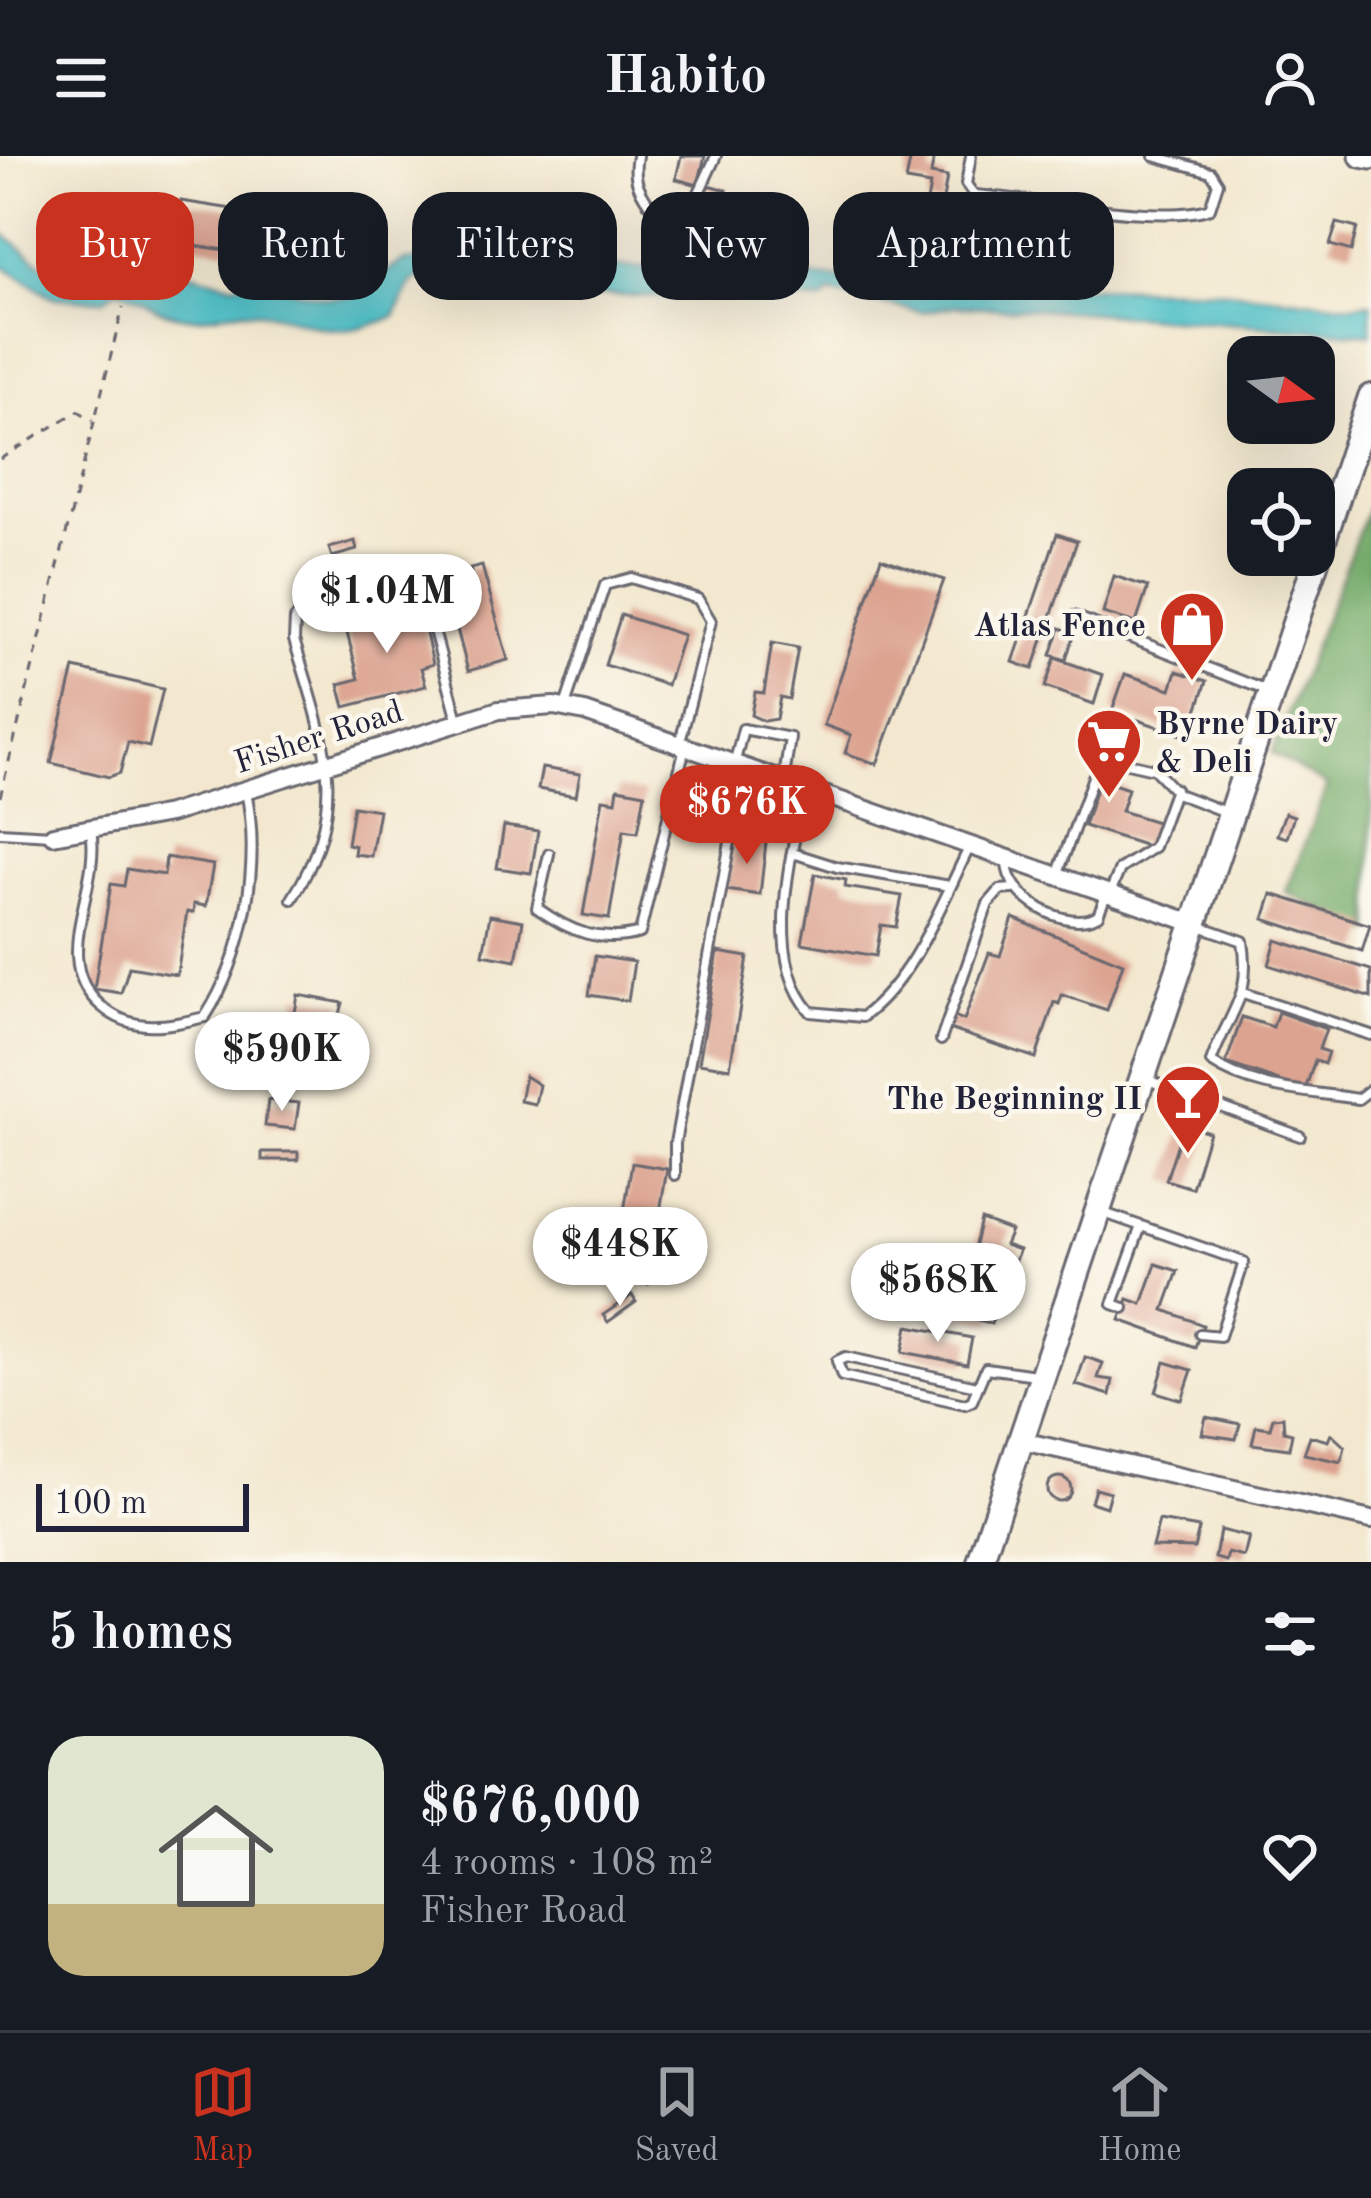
<!DOCTYPE html>
<meta charset="utf-8">
<style>
body{margin:0;font-family:"Old Standard TT",serif;background:#242831;color:#f1f3f6;height:100vh;display:flex;flex-direction:column;font-size:45px;white-space:nowrap}
*{box-sizing:border-box;margin:0}
p{font-size:39px;color:#9ea1a6}
.icon{flex:none;width:66px;height:66px;fill:none;stroke:currentColor;stroke-width:2;stroke-linecap:round;stroke-linejoin:round}
.map{position:relative;height:1406px;overflow:hidden}
.panel{display:flex;flex-direction:column;background:#171b24;flex:1}
.panel>*{flex:none}
.banner{position:absolute;left:36px;top:36px;width:1299px;height:108px;display:flex;gap:24px}
.needle{width:78px;rotate:105deg}
.controls{position:absolute;left:1227px;top:180px;display:grid;gap:24px}
.controls a{display:grid;place-items:center;width:108px;height:108px;border-radius:24px;background:#171b24;box-shadow:0 12px 48px #0002;font-size:60px}
.scale{position:absolute;left:36px;bottom:30px;width:213px;box-sizing:border-box;padding-left:12px;border:6px solid #22223b;border-top:0;font-size:33px;line-height:42px;white-space:nowrap;color:#22223b;-webkit-text-stroke:9px #fbf7ec;paint-order:stroke}
.price{position:absolute;translate:-50% -102px;padding:0 27px;border-radius:42px;background:#fff;color:#222;font-size:39px;line-height:78px;filter:drop-shadow(0 3px 6px #0008)}
.price::after{content:'';position:absolute;left:50%;top:72px;width:36px;height:27px;margin-left:-18px;background:inherit;clip-path:polygon(0 0,100% 0,50% 100%)}
.price.active{background:#c8321e;color:#fff}
ul{padding:0;list-style:none}
li{display:flex;align-items:center;gap:36px;height:300px;padding:0 48px}
li+li{border-top:3px solid #363941}
li span{display:grid;place-items:center;flex:none;width:336px;height:240px;border-radius:36px;color:#555}
li>.icon{margin-inline-start:auto}
span .icon{width:144px;height:144px;fill:#fffc;stroke-width:1}
li b{font-size:51px}
h2{display:flex;justify-content:space-between;align-items:center;height:144px;padding:0 48px;font-size:51px}
.tag{padding:0 42px;border-radius:36px;background:#171b24;box-shadow:0 12px 48px #0002;font-size:42px;line-height:108px}
.tag.active{background:#c8321e;color:#fff}
header{display:flex;justify-content:space-between;align-items:center;height:156px;padding:0 48px;background:#171b24;font-size:54px;font-weight:700}
.dock{display:flex;justify-content:space-around;align-items:center;height:168px;border-top:3px solid #363941;background:#171b24;font-size:33px;color:#9ea1a6}
.dock a{display:grid;justify-items:center;gap:6px}
.dock .active{color:#c8321e}
.map>svg:first-child{display:block}
</style>
<header><svg class="icon" aria-label="menu" viewBox="0 0 24 24"><path d="M4 6h16M4 12h16M4 18h16"/></svg>Habito<svg class="icon" aria-label="person" viewBox="0 0 24 24"><circle cx="12" cy="8" r="4"/><path d="M4 21q1-7 8-7t8 7"/></svg></header>
<div class="map">
<svg width="1371" height="1406" viewBox="0 0 1371 1406">
<rect width="100%" height="100%" fill="#fbf7ec"/>
<filter id="ink" filterUnits="userSpaceOnUse"><feTurbulence type="fractalNoise" baseFrequency=".00833" numOctaves="2"/><feDisplacementMap in="SourceGraphic" scale="24" xChannelSelector="R" yChannelSelector="G"/><feConvolveMatrix kernelMatrix="1 2 1 2 8 2 1 2 1" color-interpolation-filters="sRGB"/></filter>
<filter id="wash" filterUnits="userSpaceOnUse"><feTurbulence type="fractalNoise" baseFrequency=".004" numOctaves="4" result="noise"/><feDisplacementMap in="SourceGraphic" scale="48" xChannelSelector="R" yChannelSelector="G"/><feGaussianBlur stdDeviation="2.7" result="paint"/><feColorMatrix in="noise" values="0 0 0 0 0 0 0 0 0 0 0 0 0 0 0 0 0 1.4 0 .05"/><feComposite in="paint" operator="in"/></filter>
<g filter="url(#wash)">
<rect width="100%" height="100%" fill="#f3e8cf"/>
<path fill="#74ac6a" stroke="#4b6752" stroke-width="3" d="M1371,345V776L1286,736L1327,630L1272,597Z"/>
<path fill="#53c1c8" stroke="#3a7282" stroke-width="3" d="M0,75L47,112L77,120L154,107L231,128L258,126L329,142L349,141L403,105L458,102L948,128L1218,134L1351,149L1371,146V178L1040,153L956,150L922,156L830,137L822,145L474,136L427,120L412,125L395,160C323,193 307,156 241,155C211,155 204,168 168,157C150,151 136,138 118,133L103,144L54,142L0,108Z"/>
<g id="blocks">
<g fill="#dca390">
<path d="M681,0H705L698,29L676,23Z"/>
<path d="M911,0H934L931,18L947,21L942,49L927,46L930,29L906,25Z"/>
<path d="M709,29L727,34L722,56L766,68L755,109L711,97L714,86L695,81Z"/>
<path d="M181,45L232,53L226,94L175,87Z"/>
<path d="M983,67L1029,70L1028,87L982,84Z"/>
<path d="M1337,67L1357,72L1351,95L1330,89Z"/>
<path d="M1057,378L1077,385L1033,513L1013,506Z"/>
<path d="M355,385L357,394L332,401L329,392Z"/>
<path d="M881,402L944,424L877,608L845,597L851,579L824,569Z"/>
<path d="M482,410L508,504L468,515L446,431L473,424L470,413Z"/>
<path d="M1114,420L1148,431L1136,467L1103,457Z"/>
<path d="M419,448L433,508L421,512L426,530L345,551L339,528L359,523L345,469Z"/>
<path d="M621,459L683,479L667,529L605,509Z"/>
<path d="M1060,472L1074,477L1066,504L1051,499Z"/>
<path d="M772,487L798,492L789,543L780,541L776,563L764,565L751,559L755,536L764,537Z"/>
<path d="M1055,502L1103,519L1094,548L1045,531Z"/>
<path d="M74,512L163,533L149,591L128,586L120,617L109,621L51,607Z"/>
<path d="M1177,515L1207,525L1188,581L1112,555L1125,518L1171,533Z"/>
<path d="M542,612L580,618L576,640L538,633Z"/>
<path d="M1099,623L1128,633L1121,655L1157,666L1150,691L1084,670Z"/>
<path d="M618,632L645,637L638,676L624,674L609,763L583,759L603,643L616,645Z"/>
<path d="M353,650L379,654L371,700L354,698L355,690L347,688Z"/>
<path d="M1285,657L1294,660L1287,682L1277,679Z"/>
<path d="M504,670L538,675L531,717L497,712Z"/>
<path d="M736,682L766,686L760,739L726,734Z"/>
<path d="M166,701L213,709L206,750L194,748L193,757L187,756L177,819L129,811L121,837L94,833L111,728L124,730L127,713L164,719Z"/>
<path d="M815,718L846,724L845,731L902,740L896,771L881,769L876,800L802,787Z"/>
<path d="M1272,738L1370,769L1362,795L1264,763Z"/>
<path d="M490,759L523,765L516,804L483,798Z"/>
<path d="M1013,762L1123,807L1107,854L1062,839L1059,848L1054,846L1036,902L946,872L950,859L964,864L989,797L1000,800Z"/>
<path d="M1276,784L1371,814V842L1269,809Z"/>
<path d="M718,796L748,801L730,912L699,907Z"/>
<path d="M595,800L634,806L628,845L589,839Z"/>
<path d="M298,839L343,847L326,910L287,904Z"/>
<path d="M1278,856L1326,873L1319,893L1328,896L1324,908L1315,904L1305,934L1226,907L1242,861L1273,871Z"/>
<path d="M525,920L539,929L535,948L520,945Z"/>
<path d="M268,944L299,947L295,973L265,970Z"/>
<path d="M1184,968L1209,976L1192,1032L1166,1024Z"/>
<rect x="262" y="996" width="36" height="8"/>
<path d="M632,1007L667,1013L648,1128L613,1122Z"/>
<path d="M981,1064L1011,1075L1005,1089L1019,1094L1011,1115L972,1101Z"/>
<path d="M1156,1108L1178,1115L1164,1154L1203,1169L1195,1191L1120,1164L1128,1143L1142,1148Z"/>
<path d="M943,1122L1000,1140L991,1168L933,1150Z"/>
<path d="M632,1139L636,1146L608,1166L603,1159Z"/>
<path d="M908,1170L972,1182L967,1208L903,1196Z"/>
<path d="M1085,1201L1103,1207L1098,1222L1113,1224L1110,1239L1076,1229Z"/>
<path d="M1165,1206L1192,1214L1182,1244L1156,1236Z"/>
<path d="M1206,1261L1240,1268L1236,1283L1202,1278Z"/>
<path d="M1283,1261L1284,1275L1292,1277L1289,1293L1252,1288L1256,1270L1270,1272L1273,1262Z"/>
<path d="M1331,1278L1345,1291L1341,1306L1304,1298L1310,1280L1328,1285Z"/>
<circle cx="1059" cy="1333" r="12"/>
<path d="M1095,1332L1110,1336L1106,1351L1091,1346Z"/>
<path d="M1159,1365L1199,1372L1194,1392L1152,1391Z"/>
<path d="M1220,1374L1249,1381L1244,1401L1228,1397L1226,1405L1215,1402Z"/>
</g>
</g>
</g>
<g filter="url(#ink)">
<use href="#blocks" fill-opacity="0" stroke="#6b676f" stroke-width="3"/>
<g fill="none" stroke-linecap="round" stroke-linejoin="round">
<defs>
<g id="service">
<path d="M637,0C633,20 637,31 649,48L675,54L696,43L716,0"/>
<path d="M971,0L966,28L974,39C1027,42 1167,69 1210,52L1218,27L1211,16L1154,0"/>
<path d="M1074,460L1265,534"/>
<path d="M565,550L605,429L631,422L698,443L711,465L680,586"/>
<path d="M735,605L743,573L790,582L784,622"/>
<path d="M805,632C792,698 762,801 811,856L862,861C914,823 942,746 970,690"/>
<path d="M91,674C102,732 48,803 100,849C132,878 167,870 205,861C245,799 261,707 246,635"/>
<path d="M0,676L52,679"/>
<path d="M793,697L837,711L950,730"/>
<path d="M549,698L537,752C570,776 601,788 640,777L685,591"/>
<path d="M1007,705C1006,742 1067,777 1098,759L1106,739"/>
<path d="M1058,717L1093,621L1105,602L1154,613L1178,638L1225,656"/>
<path d="M1110,737L1120,713L1154,691L1175,633"/>
<path d="M292,743C352,648 324,582 294,484L295,463C319,442 386,422 417,432L428,452L458,564"/>
<path d="M1197,769L1243,785C1252,843 1230,853 1211,906C1252,934 1309,935 1358,943L1371,933"/>
<path d="M1246,838L1371,879"/>
<path d="M941,884L988,748L1000,734L1013,733"/>
<path d="M1145,923L1300,980"/>
<path d="M675,1019V987L744,610"/>
<path d="M1101,1056L1244,1106L1220,1180L1200,1178"/>
<path d="M1124,1152L1113,1148L1141,1070"/>
<path d="M977,1230L846,1201L837,1205L842,1220L965,1248L972,1245L986,1212L1036,1219"/>
</g>
<g id="minor">
<path d="M53,679L169,658L499,554L554,550L585,556L1196,768"/>
<path d="M1022,1285L1371,1364"/>
</g>
<path id="tertiary" d="M1361,0L1371,2"/>
<path id="secondary" d="M980,1406L1371,241"/>
</defs>
<use href="#service" stroke="#6b676f" stroke-width="14"/>
<use href="#minor" stroke="#6b676f" stroke-width="22"/>
<use href="#tertiary" stroke="#6b676f" stroke-width="27"/>
<use href="#secondary" stroke="#6b676f" stroke-width="30"/>
<g stroke="#6b676f" stroke-width="3" stroke-dasharray="9 9" stroke-linecap="butt">
<path d="M0,303L78,255L93,264"/>
<path d="M0,641L123,151"/>
</g>
<use href="#service" stroke="#fff" stroke-width="8"/>
<use href="#minor" stroke="#fff" stroke-width="16"/>
<use href="#tertiary" stroke="#fff" stroke-width="21"/>
<use href="#secondary" stroke="#fff" stroke-width="24"/>
</g>
</g>
<defs>
<symbol id="shop-pin" viewBox="-11 -11 22 30"><path d="M0 17L-7.5 6A9.5 9.5 0 1 1 7.5 6Z" fill="#c8321e" stroke="#fbf7ec"/><path d="M-5-2.5h2.3a2.7 3.5 0 0 1 5.4 0H5L5.5 6h-11ZM-1.5-2.5h3a1.5 2.3 0 0 0-3 0Z" fill="#fff"/></symbol>
<symbol id="supermarket-pin" viewBox="-11 -11 22 30"><path d="M0 17L-7.5 6A9.5 9.5 0 1 1 7.5 6Z" fill="#c8321e" stroke="#fbf7ec"/><path d="M-6-5.5h2.5l.6 2H6L4.5 2H-2.5L-4.4-4H-6ZM-1.5 3.2a1.3 1.3 0 1 0 .1 0ZM3 3.2a1.3 1.3 0 1 0 .1 0Z" fill="#fff"/></symbol>
<symbol id="bar-pin" viewBox="-11 -11 22 30"><path d="M0 17L-7.5 6A9.5 9.5 0 1 1 7.5 6Z" fill="#c8321e" stroke="#fbf7ec"/><path d="M-6-5H6L.8 .8V4.5H3.5V6h-7V4.5H-.8V.8Z" fill="#fff"/></symbol>
</defs>
<g fill-rule="evenodd">
<use href="#shop-pin" x="1154" y="430" width="76" height="104"/>
<use href="#supermarket-pin" x="1071" y="547" width="76" height="104"/>
<use href="#bar-pin" x="1150" y="903" width="76" height="104"/>
</g>
<g text-anchor="middle" stroke-width="9" stroke-linejoin="round" paint-order="stroke">
<g font-size="33" font-weight="bold" fill="#22223b" stroke="#fbf7ec" text-anchor="end">
<text x="1146" y="480">Atlas Fence</text>
<text x="1156" y="578" text-anchor="start">Byrne Dairy<tspan x="1156" dy="38">&amp; Deli</tspan></text>
<text x="1142" y="953">The Beginning II</text>
</g>
<g font-size="33" fill="#22223b" stroke="#fbf7ec">
<text transform="translate(318 579) rotate(-18)" y="12">Fisher Road</text>
</g>
</g>
</svg>
<div class="controls">
<a><svg class="needle" viewBox="-14 -14 28 28"><path d="M0-13l5 13h-10z" fill="#e53935"/><path d="M0 13l5-13h-10z" fill="#9ea1a6"/></svg></a>
<a><svg class="icon" aria-label="locate" viewBox="0 0 24 24"><circle cx="12" cy="12" r="6"/><path d="M12 2v4M12 18v4M2 12h4M18 12h4"/></svg></a>
</div>
<div class="scale">100 m</div>
<b class="price" style="left:387px;top:500px">$1.04M</b>
<b class="price active" style="left:747px;top:711px">$676K</b>
<b class="price" style="left:282px;top:958px">$590K</b>
<b class="price" style="left:620px;top:1153px">$448K</b>
<b class="price" style="left:938px;top:1189px">$568K</b>
<div class="banner">
<a class="tag active">Buy</a>
<a class="tag">Rent</a>
<a class="tag">Filters</a>
<a class="tag">New</a>
<a class="tag">Apartment</a>
</div>
</div>
<section class="panel">
<h2>5 homes<svg class="icon" aria-label="filters" viewBox="0 0 24 24"><path d="M4 7h16M4 17h16"/><circle cx="9" cy="7" r="2"/><circle cx="15" cy="17" r="2"/></svg></h2>
<ul>
<li><span style="background:linear-gradient(#dfe7d0 70%,#c2b280 0)"><svg class="icon" aria-label="home" viewBox="0 0 24 24"><path d="M3 11l9-7 9 7M6 9v11h12V9"/></svg></span><div><b>$676,000</b><p>4 rooms · 108 m²</p><p>Fisher Road</p></div><svg class="icon" aria-label="heart" viewBox="0 0 24 24"><path d="M12 20l-8-8c-3-5 5-10 8-4 3-6 11-1 8 4z"/></svg></li>
</ul>
</section>
<nav class="dock">
<a class="active"><svg class="icon" aria-label="map" viewBox="0 0 24 24"><path d="M3 6l6-2 6 2 6-2v14l-6 2-6-2-6 2zM9 4v14M15 6v14"/></svg>Map</a>
<a><svg class="icon" aria-label="saved" viewBox="0 0 24 24"><path d="M7 4h10v16l-5-4-5 4z"/></svg>Saved</a>
<a><svg class="icon" aria-label="home" viewBox="0 0 24 24"><path d="M3 11l9-7 9 7M6 9v11h12V9"/></svg>Home</a>
</nav>
